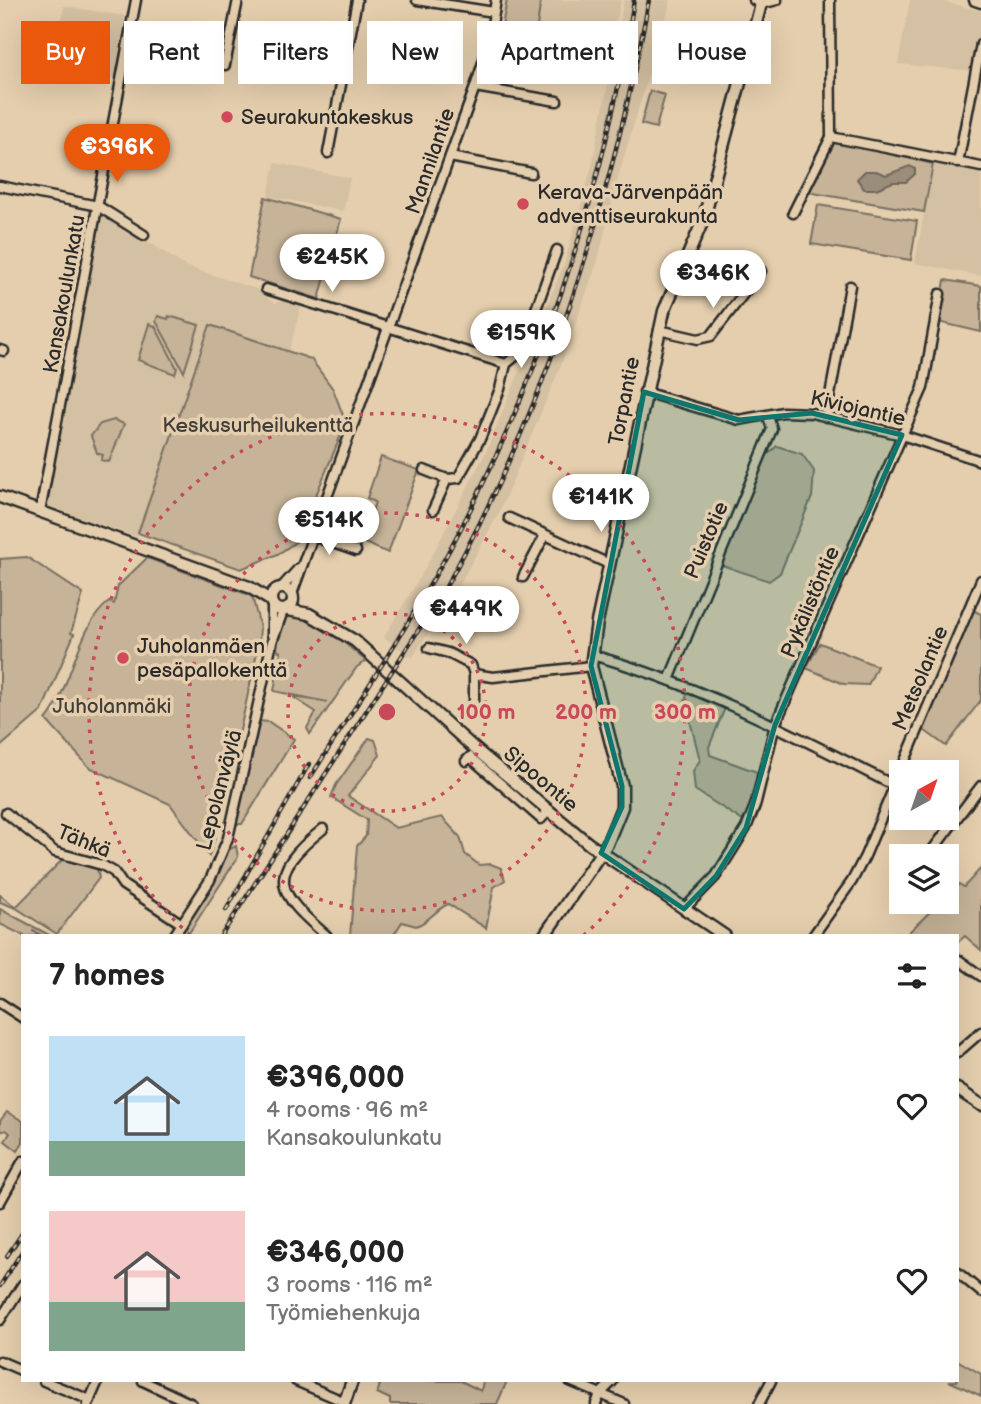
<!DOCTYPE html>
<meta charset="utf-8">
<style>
body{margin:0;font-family:"Balsamiq Sans",sans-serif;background:#f2f2f2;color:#222;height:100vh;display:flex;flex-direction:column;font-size:26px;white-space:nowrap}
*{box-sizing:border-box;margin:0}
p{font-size:23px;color:#767676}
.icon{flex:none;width:38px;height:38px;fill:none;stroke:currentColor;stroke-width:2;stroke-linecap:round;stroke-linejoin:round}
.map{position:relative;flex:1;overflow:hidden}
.sheet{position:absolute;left:21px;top:934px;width:938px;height:448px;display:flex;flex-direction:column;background:#fff;border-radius:0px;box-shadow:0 7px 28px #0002}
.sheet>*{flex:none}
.guide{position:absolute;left:21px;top:21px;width:940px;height:63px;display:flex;gap:14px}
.needle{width:46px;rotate:40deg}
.fabs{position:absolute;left:889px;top:760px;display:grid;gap:14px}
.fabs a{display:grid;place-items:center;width:70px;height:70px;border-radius:0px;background:#fff;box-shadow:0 7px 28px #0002;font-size:35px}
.price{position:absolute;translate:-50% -60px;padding:0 16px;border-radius:24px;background:#fff;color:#222;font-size:23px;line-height:46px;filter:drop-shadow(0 2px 4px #0008)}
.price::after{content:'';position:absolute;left:50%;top:42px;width:21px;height:16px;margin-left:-10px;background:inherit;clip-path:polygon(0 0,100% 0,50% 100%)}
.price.active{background:#ea580c;color:#fff}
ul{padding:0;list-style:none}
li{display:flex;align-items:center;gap:21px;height:175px;padding:0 28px}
li span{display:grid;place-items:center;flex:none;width:196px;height:140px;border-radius:0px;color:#555}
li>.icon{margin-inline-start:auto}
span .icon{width:84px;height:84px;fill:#fffc;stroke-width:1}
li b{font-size:30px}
h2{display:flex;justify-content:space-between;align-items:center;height:84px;padding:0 28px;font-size:30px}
.chip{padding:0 24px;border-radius:0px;background:#fff;box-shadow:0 7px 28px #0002;font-size:24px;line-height:63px}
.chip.active{background:#ea580c;color:#fff}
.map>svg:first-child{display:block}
</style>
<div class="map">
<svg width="981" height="1404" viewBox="0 0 981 1404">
<rect width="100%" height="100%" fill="#e4cead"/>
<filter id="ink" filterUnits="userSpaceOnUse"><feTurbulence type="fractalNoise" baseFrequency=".0143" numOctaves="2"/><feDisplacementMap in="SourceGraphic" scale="14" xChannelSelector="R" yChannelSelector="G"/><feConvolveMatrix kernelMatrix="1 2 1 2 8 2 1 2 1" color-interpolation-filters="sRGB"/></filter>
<g filter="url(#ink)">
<g fill="#d4c0a2">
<path d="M504,0H621L610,49L500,28Z"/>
<path d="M624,0H671L621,167L597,263L559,370L499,513L459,585L412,658L384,637L427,565L486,452L564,264L592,166Z"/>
<path d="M910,0H937L981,11V33L974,71L898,64Z"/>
<path d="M64,6L125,16L115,78L54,65Z"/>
<path d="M275,163L350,178L343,211L268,196Z"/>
<path d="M933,164L981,172V276L915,263Z"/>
<path d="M107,214L185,266L265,292L267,298L275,303L288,299L302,303L289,351L210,326L137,537L46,505L102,217Z"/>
</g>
<g fill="#c6b398" stroke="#786f62" stroke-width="2">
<path d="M507,0H541L537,26L578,34L574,54L499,42Z"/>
<path d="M650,91L665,95L656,128L641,124Z"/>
<path d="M833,140L933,164L924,212L807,192Z"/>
<path d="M265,197L341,219L319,299L249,277Z"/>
<path d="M818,205L917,221L911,260L811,244Z"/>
<path d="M945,280L981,286V332L938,322Z"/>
<path d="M158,316L168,319L169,316L199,325L184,372L156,321Z"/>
<path d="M149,324L155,326L177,368L175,374L138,360Z"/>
<path d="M210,325L311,359L333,389L346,423L297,541L278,554L241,569L138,533Z"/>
<path d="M114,420L124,424L109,462L101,460L103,455L97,453L91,436L100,424Z"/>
<path d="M777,446L802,454L814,471L812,497L780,573L769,581L721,565L767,455Z"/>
<path d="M381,457L419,470L388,553L362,542L375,502L367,498Z"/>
<path d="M27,557L83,594L71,633L74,634L42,711L0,747V559Z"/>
<path d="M147,558L252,596L260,627L259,643L224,804L217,830L210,831V837L215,838L209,856L170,804L89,767L46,720C72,688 77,626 109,602L114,604L118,586Z"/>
<path d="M975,611L981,614V700L946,746L921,728L969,615Z"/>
<path d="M286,617C317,615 343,642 366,661L357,667L310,734L307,728L316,712L293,697L327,702L274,691L281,652L277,650L280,624Z"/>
<path d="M820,643L877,666L868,685L844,684L806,668Z"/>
<path d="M688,692L725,708L709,747L710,755L757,772L753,801L743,821L695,790L693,771L700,760L685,701Z"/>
<path d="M258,721L269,722L294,739L242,824H235Z"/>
<path d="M369,738L375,740L380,755L348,796L396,828L442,817L460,837L465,854L479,865L491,864L501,868L505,880L494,887L486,928L448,904C435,910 429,922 416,926L402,922L393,936H350L357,846L366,836L367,820L331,797L336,785Z"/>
<path d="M236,846L238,857L187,936H179L219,872L228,850Z"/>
<path d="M64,858L97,868L99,878L57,934L16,908L0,902V895L16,907Z"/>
<path d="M981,868V950L965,936L957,943V936H905L941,901H947V896L959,884L964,887Z"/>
<path d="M0,909L51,936H24L0,924Z"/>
<path d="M7,1112L23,1121V1142L18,1151L5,1141L10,1133L6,1130L0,1132V1121Z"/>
<path d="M957,1360L981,1374V1396L949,1381H957Z"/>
<path d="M370,1381H461L481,1391L483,1381H507L497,1404H390V1399L377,1393L380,1385Z"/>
</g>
<path fill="#9a8d7a" stroke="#6e665a" stroke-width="2" d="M910,166L915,169V174L906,182H893L876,189H864L857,179L865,171H876L886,175Z"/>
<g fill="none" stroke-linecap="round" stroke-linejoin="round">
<path stroke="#6e665a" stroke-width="2" d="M33,931L43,936"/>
<defs>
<g id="minor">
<path d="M417,0L494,12"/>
<path d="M754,0L761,4L777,0"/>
<path d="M225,65L238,0"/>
<path d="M475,87L557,101"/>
<path d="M831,137L981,167"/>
<path d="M328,153L357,0"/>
<path d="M450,157L531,173"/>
<path d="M958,163L981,44"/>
<path d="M0,186L98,206L144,235"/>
<path d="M793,213L831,137L830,0"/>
<path d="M266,289L506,364"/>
<path d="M659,330L698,339L711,336L761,271"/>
<path d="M0,350L4,351"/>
<path d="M644,392L739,420L783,412L812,413L902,435L981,461"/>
<path d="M826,417L850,286"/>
<path d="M424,470L447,479"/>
<path d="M433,510L447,479L458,478L480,439L500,389L506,364L517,355L530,326L557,250"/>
<path d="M40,512L136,0"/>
<path d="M509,518L609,564"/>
<path d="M313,536L356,551"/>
<path d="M523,577L545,535"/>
<path d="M281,588L299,568"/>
<path d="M292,594L475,87L489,44L496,0"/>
<path d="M272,605V635"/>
<path d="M429,648L448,653L471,665L474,674"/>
<path d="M592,655C701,685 800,738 901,789"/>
<path d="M669,680L772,429L768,416"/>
<path d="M474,705V674L493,677L591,666"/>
<path d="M466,761L470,757L541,819L549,810"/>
<path d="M947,812L957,817"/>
<path d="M6,813L55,852L102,865L114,872L123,885L182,924"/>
<path d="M323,829C264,876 277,893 327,936"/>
<path d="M928,856L981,786"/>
<path d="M684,909L716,876L746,828L755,806L775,725L923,388L940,294"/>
<path d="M174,936L210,880L228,838L272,642L283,611"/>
<path d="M813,936L852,881L865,856L981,580"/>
<path d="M959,960L981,976"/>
<path d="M0,1003L23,1018"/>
<path d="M957,1053L981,1032"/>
<path d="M0,1202L23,1161"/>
<path d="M957,1272L981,1292"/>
<path d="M0,1320L23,1284"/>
<path d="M0,1361L23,1371"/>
<path d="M44,1381L90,1400"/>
<path d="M143,1381L192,1404"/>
<path d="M296,1381L345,1402"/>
<path d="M570,1381L624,1404"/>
<path d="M88,1404L98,1381"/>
<path d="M596,1404L600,1394L613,1381"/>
<path d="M759,1404L771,1381"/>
</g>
<g id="tertiary">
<path d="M975,0L981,2"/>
<path d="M0,497L249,587L270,600"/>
<circle cx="282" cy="599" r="11"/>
<path d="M288,610L309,614L355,641L475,749L589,844L725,936"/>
<path d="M544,936L607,844L622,807V786L591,666L597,622L664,311L704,218L761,4"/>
<path d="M957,1089L981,1105"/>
<path d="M344,1404L352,1381"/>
</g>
</defs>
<use href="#minor" stroke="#2b2b2b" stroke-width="13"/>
<use href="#tertiary" stroke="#2b2b2b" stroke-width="15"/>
<use href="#minor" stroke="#e4cead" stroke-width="8"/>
<use href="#tertiary" stroke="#e4cead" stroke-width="10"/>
<defs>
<g id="rail">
<path d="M310,778C362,696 416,615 461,528C546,362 605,185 634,0"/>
<path d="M226,910L309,764"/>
<path d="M221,936L443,592C547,408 609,208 649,0"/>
<path d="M7,1256L23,1232"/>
<path d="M0,1286L23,1250"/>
</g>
</defs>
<use href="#rail" stroke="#2b2b2b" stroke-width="4.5"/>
<use href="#rail" stroke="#e4cead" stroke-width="2" stroke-dasharray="5" stroke-linecap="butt"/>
</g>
</g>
<path fill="#0f766e" fill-opacity="0.2" stroke="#0f766e" stroke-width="5" stroke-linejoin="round" d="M644,392L739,420L812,413L902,435L775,725L746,828L716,876L684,909L601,853L622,807V786L591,666Z"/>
<g fill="none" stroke="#c94859" stroke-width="3.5" stroke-dasharray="3.5 7">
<circle cx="387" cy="712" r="99"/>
<circle cx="387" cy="712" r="199"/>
<path d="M190 935A298 298 0 1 1 584 935"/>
</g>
<g fill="#d1495b" stroke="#e4cead" stroke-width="2.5">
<circle cx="227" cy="117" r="7"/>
<circle cx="523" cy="204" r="7"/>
<circle cx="123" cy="658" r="7"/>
</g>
<g text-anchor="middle" stroke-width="7" stroke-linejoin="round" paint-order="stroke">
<g font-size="21" fill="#2b2b2b" stroke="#e4cead" text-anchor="start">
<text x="241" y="124">Seurakuntakeskus</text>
<text x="537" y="199">Kerava-Järvenpään<tspan x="537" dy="24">adventtiseurakunta</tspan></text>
<text x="137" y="653">Juholanmäen<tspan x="137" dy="24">pesäpallokenttä</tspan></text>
</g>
<g font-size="21" fill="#2b2b2b" stroke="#e4cead">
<text transform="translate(430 161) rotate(-71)" y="7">Mannilantie</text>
<text transform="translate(64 294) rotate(-80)" y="7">Kansakoulunkatu</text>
<text transform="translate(624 401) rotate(-79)" y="7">Torpantie</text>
<text transform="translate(858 408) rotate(13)" y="7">Kiviojantie</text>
<text transform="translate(706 540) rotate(-67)" y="7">Puistotie</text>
<text transform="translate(810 602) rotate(-67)" y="7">Pykälistöntie</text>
<text transform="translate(920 678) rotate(-67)" y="7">Metsolantie</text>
<text transform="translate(541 779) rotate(40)" y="7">Sipoontie</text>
<text transform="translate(219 790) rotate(-75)" y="7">Lepolanväylä</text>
<text transform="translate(84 841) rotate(22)" y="7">Tähkä</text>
</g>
<g font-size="21" fill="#423f3b" stroke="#e4cead">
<text x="258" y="432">Keskusurheilukenttä</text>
<text x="112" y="713">Juholanmäki</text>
</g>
</g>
<circle cx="387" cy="712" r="10" fill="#c94859" stroke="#e4cead" stroke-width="3.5"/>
<g font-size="21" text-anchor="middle" font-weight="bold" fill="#c94859" stroke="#e4cead" stroke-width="7" stroke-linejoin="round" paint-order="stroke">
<text x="486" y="719">100 m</text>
<text x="586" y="719">200 m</text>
<text x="685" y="719">300 m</text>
</g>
</svg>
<div class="fabs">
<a><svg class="needle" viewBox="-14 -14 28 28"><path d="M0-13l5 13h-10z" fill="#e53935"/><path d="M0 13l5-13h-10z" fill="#767676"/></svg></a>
<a><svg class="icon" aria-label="layers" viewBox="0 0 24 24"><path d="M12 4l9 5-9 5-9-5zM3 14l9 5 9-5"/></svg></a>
</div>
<b class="price active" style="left:117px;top:184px">€396K</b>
<b class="price" style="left:332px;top:294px">€245K</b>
<b class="price" style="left:713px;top:310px">€346K</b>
<b class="price" style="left:521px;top:370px">€159K</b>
<b class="price" style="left:601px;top:534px">€141K</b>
<b class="price" style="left:329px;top:557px">€514K</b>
<b class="price" style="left:466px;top:646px">€449K</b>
<div class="guide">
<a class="chip active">Buy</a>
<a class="chip">Rent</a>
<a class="chip">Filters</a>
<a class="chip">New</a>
<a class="chip">Apartment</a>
<a class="chip">House</a>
</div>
<section class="sheet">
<h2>7 homes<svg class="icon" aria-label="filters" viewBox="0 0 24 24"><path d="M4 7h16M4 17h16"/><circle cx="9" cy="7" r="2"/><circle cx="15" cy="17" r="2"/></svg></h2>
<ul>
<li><span style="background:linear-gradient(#bfe0f5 75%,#7fa58c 0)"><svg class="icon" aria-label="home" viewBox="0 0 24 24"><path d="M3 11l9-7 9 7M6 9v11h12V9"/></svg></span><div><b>€396,000</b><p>4 rooms · 96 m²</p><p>Kansakoulunkatu</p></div><svg class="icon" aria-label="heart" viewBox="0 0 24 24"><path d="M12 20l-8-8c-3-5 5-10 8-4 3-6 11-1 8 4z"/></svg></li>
<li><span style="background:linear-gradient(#f6c9c9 65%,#7fa58c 0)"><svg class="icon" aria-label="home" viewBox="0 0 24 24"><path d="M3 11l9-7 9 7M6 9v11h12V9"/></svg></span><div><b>€346,000</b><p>3 rooms · 116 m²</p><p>Työmiehenkuja</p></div><svg class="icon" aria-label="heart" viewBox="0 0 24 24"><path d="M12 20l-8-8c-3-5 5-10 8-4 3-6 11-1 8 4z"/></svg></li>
</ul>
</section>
</div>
